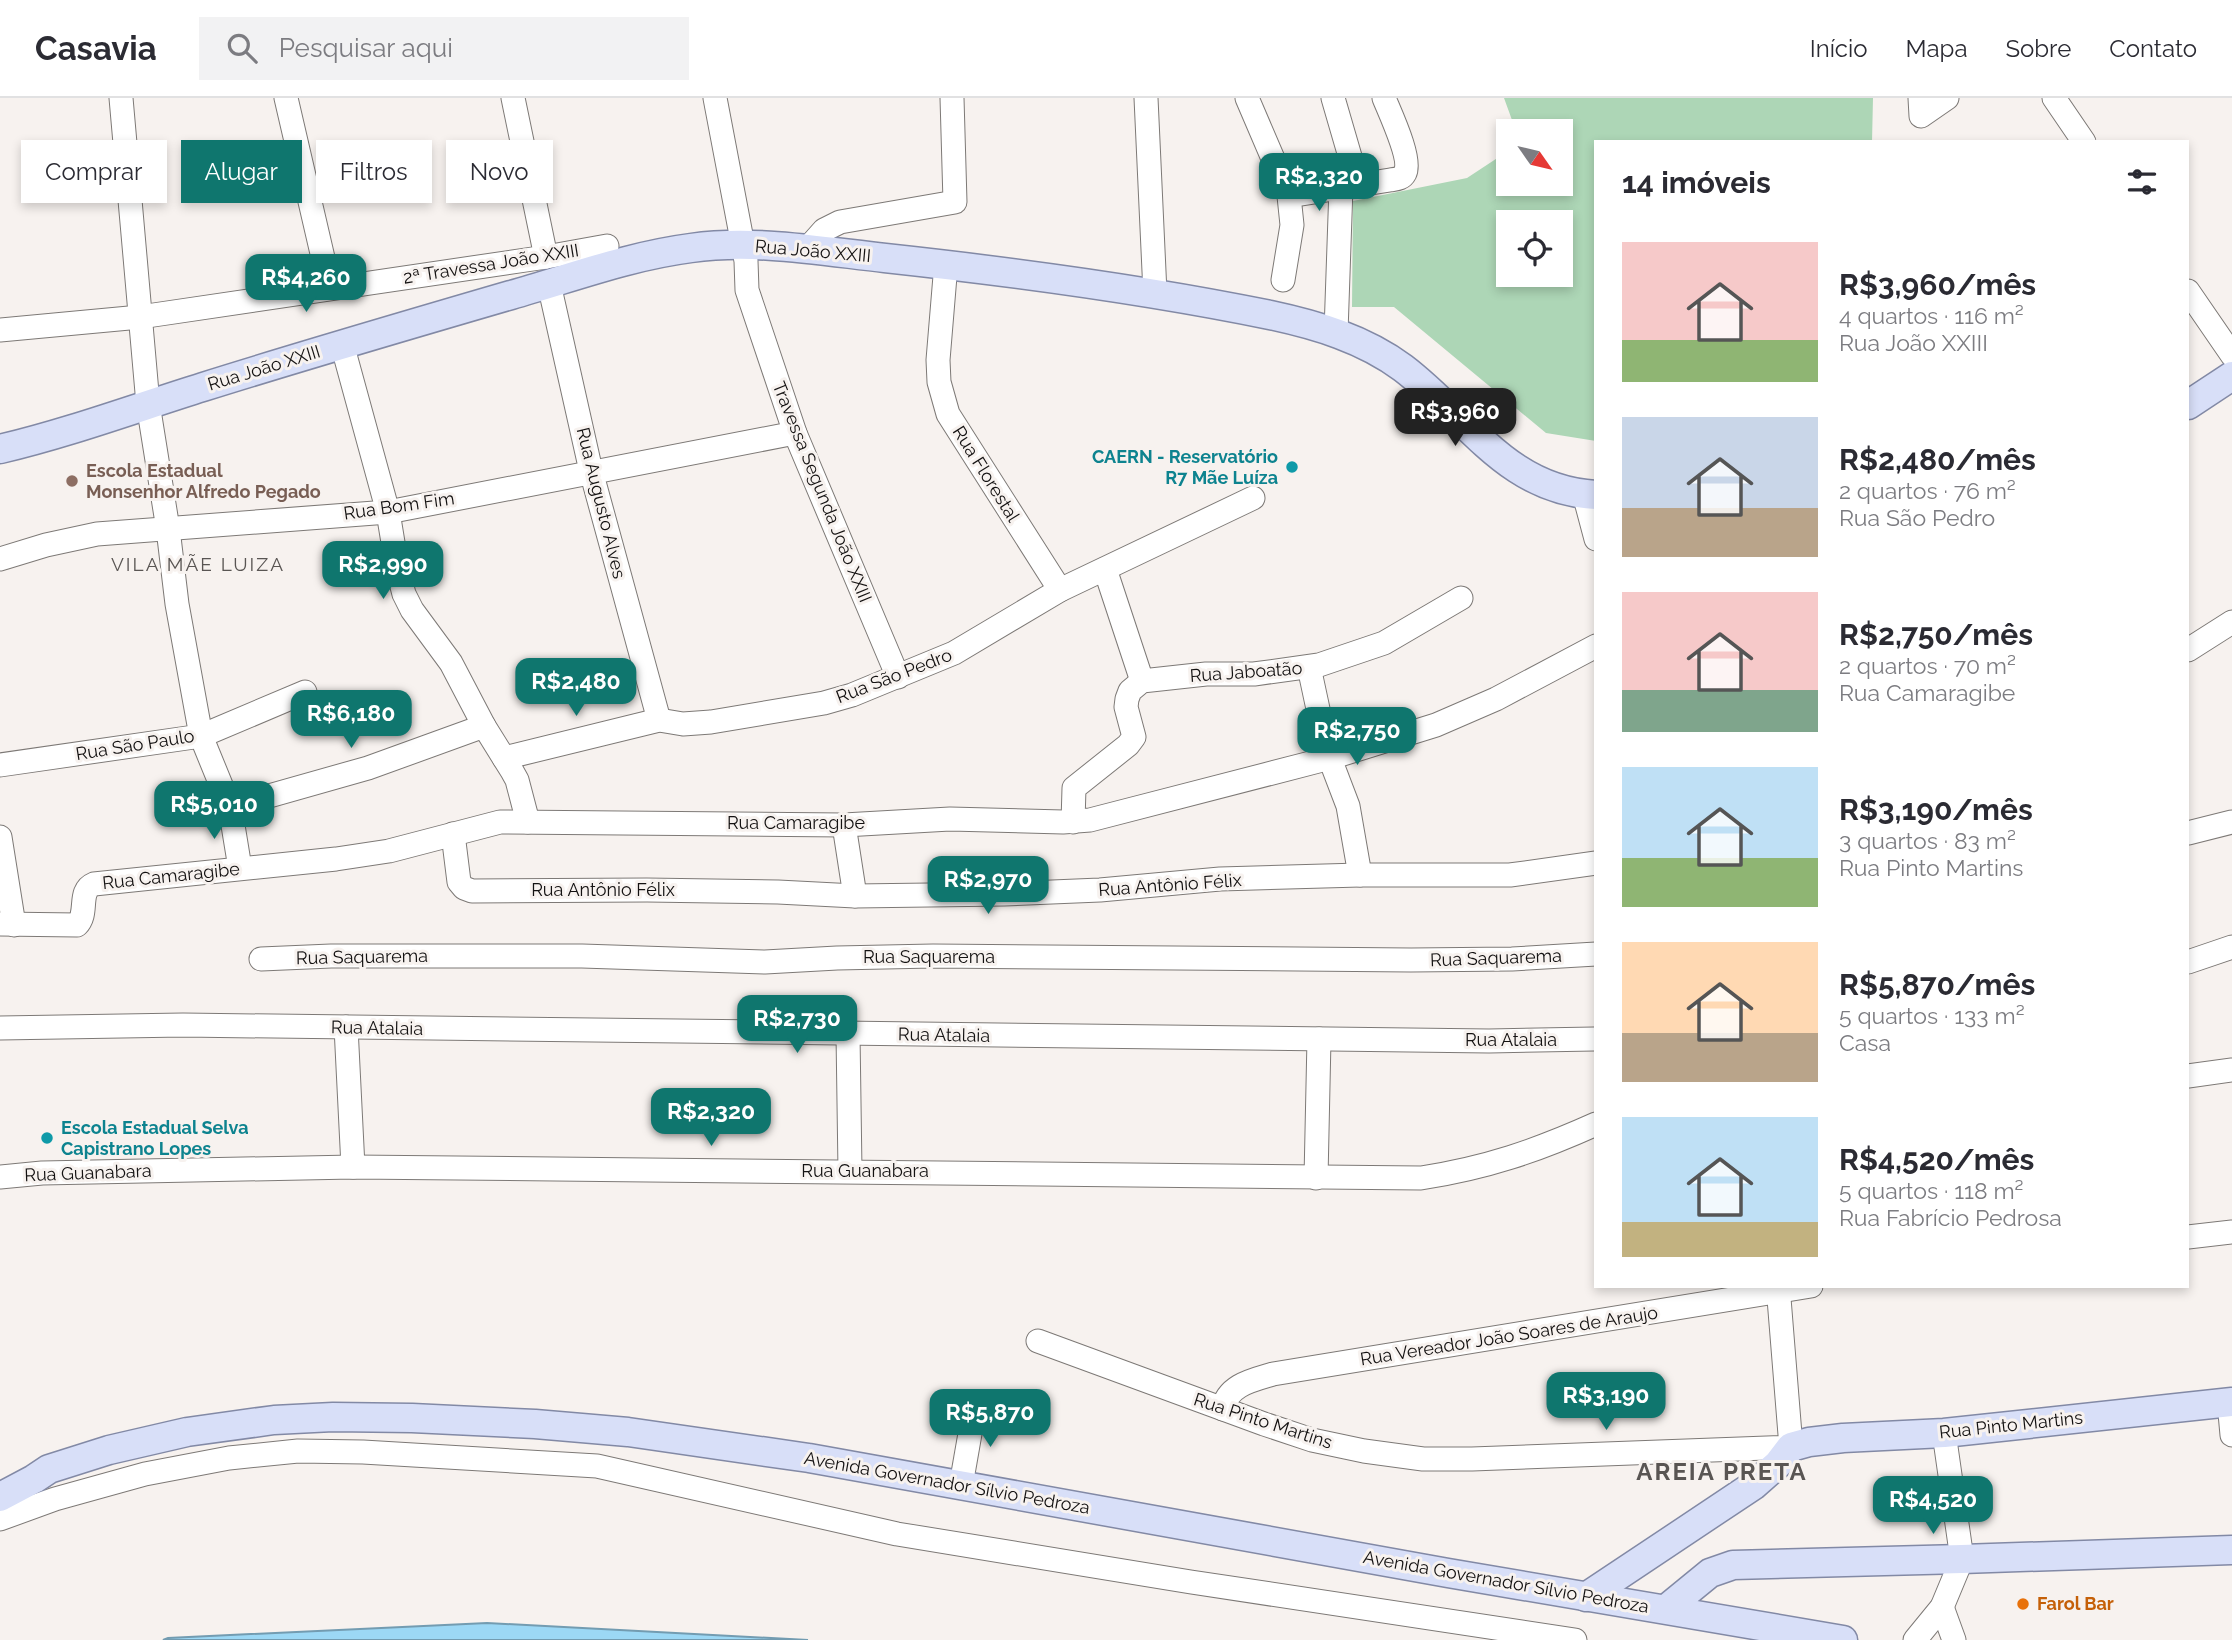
<!DOCTYPE html>
<html lang="pt">
<meta charset="utf-8">
<style>
body{margin:0;font-family:Raleway,sans-serif;background:#f2f2f3;color:#2b2b33;height:100vh;display:flex;flex-direction:column;font-size:26px;white-space:nowrap}
*{box-sizing:border-box;margin:0}
p{font-size:23px;color:#7c7c81}
.icon{flex:none;width:38px;height:38px;fill:none;stroke:currentColor;stroke-width:2;stroke-linecap:round;stroke-linejoin:round}
.map{position:relative;flex:1;overflow:hidden}
.details{position:absolute;left:1594px;top:42px;width:595px;height:1148px;display:flex;flex-direction:column;background:#fff;border-radius:0px;box-shadow:0 4px 10px #0003}
.details>*{flex:none}
.top-card{position:absolute;left:21px;top:42px;width:665px;height:63px;display:flex;gap:14px}
.needle{width:46px;rotate:124deg}
.tools{position:absolute;left:1496px;top:21px;display:grid;gap:14px}
.tools a{display:grid;place-items:center;width:77px;height:77px;border-radius:0px;background:#fff;box-shadow:0 4px 10px #0003;font-size:35px}
.price{position:absolute;translate:-50% -60px;padding:0 16px;border-radius:14px;background:#0f766e;color:#fff;font-size:23px;line-height:46px;filter:drop-shadow(0 2px 4px #0008)}
.price::after{content:'';position:absolute;left:50%;top:42px;width:21px;height:16px;margin-left:-10px;background:inherit;clip-path:polygon(0 0,100% 0,50% 100%)}
.price.active{background:#222;color:#fff}
ul{padding:0;list-style:none}
li{display:flex;align-items:center;gap:21px;height:175px;padding:0 28px}
li span{display:grid;place-items:center;flex:none;width:196px;height:140px;border-radius:0px;color:#555}
li>.icon{margin-inline-start:auto}
span .icon{width:84px;height:84px;fill:#fffc;stroke-width:1}
li b{font-size:30px}
h2{display:flex;justify-content:space-between;align-items:center;height:84px;padding:0 28px;font-size:30px}
.pill{padding:0 24px;border-radius:0px;background:#fff;box-shadow:0 4px 10px #0003;font-size:24px;line-height:63px}
.pill.active{background:#0f766e;color:#fff}
header{display:flex;align-items:center;gap:42px;box-sizing:border-box;height:98px;padding:0 35px;background:#fff;border-bottom:2px solid #e1e1e2}
header strong{font-size:33px}
nav{display:flex;gap:38px;margin-inline-start:auto;font-size:24px}
.search{width:490px;height:63px;background:#f2f2f3;display:flex;align-items:center;gap:18px;box-sizing:border-box;padding:0 24px;border-radius:0px;color:#7c7c81;font-size:26px}
.map>svg:first-child{display:block}
</style>
<header>
<strong>Casavia</strong>
<div class="search"><svg class="icon" aria-label="search" viewBox="0 0 24 24"><circle cx="10" cy="10" r="6"/><path d="M15 15l6 6"/></svg>Pesquisar aqui</div>
<nav><a>Início</a><a>Mapa</a><a>Sobre</a><a>Contato</a></nav>
</header>
<div class="map">
<svg width="2232" height="1542" viewBox="0 0 2232 1542">
<rect width="100%" height="100%" fill="#f7f2ef"/>
<path fill="#add6b6" fill-rule="evenodd" d="M1504,0H1873L1872,44H1596V343L1546,335L1394,209H1352L1353,103L1467,80L1508,53V86H1561V33H1516ZM1508,124H1561V177H1508Z"/>
<path fill="#9cd8f5" stroke="#739cb1" stroke-width="2" d="M487,1525L808,1542H163L168,1540Z"/>
<g fill="none" stroke-linecap="round" stroke-linejoin="round">
<defs>
<g id="minor">
<path d="M121,0L148,306L168,431L177,506L201,638L230,709L240,770"/>
<path d="M286,0L330,190"/>
<path d="M513,0L546,159"/>
<path d="M715,0L746,163L747,192L795,335L898,579"/>
<path d="M1146,0L1155,195"/>
<path d="M1247,0L1289,98L1292,127L1283,182"/>
<path d="M1333,0L1358,86"/>
<path d="M1920,0L1921,18L1947,0"/>
<path d="M2054,0L2084,44"/>
<path d="M1289,98L1390,82C1396,81 1402,81 1405,75C1412,61 1390,15 1384,0"/>
<path d="M807,151L824,132L840,124L955,104L952,0"/>
<path d="M946,166L938,262L939,284L948,316L1060,492"/>
<path d="M549,186L591,373L659,622"/>
<path d="M2188,193L2232,257"/>
<path d="M0,232L140,219L546,159L607,148"/>
<path d="M1336,234L1341,89"/>
<path d="M342,246L388,414L397,469L404,496L412,512L451,565L484,628L512,673L517,682L528,724"/>
<path d="M1584,396L1596,441"/>
<path d="M0,461L46,447L97,436L388,414L795,335"/>
<path d="M1105,471L1142,583"/>
<path d="M2188,552L2232,524"/>
<path d="M1309,569L1327,653L1348,708L1360,777"/>
<path d="M504,660L659,622L683,626L711,624L824,605L852,597L954,555L1060,492L1253,400"/>
<path d="M0,667L201,638L305,594"/>
<path d="M230,709L368,670L484,628"/>
<path d="M1073,724L1074,690L1128,647L1134,639L1126,609L1127,601L1130,593L1142,583L1206,576H1254L1319,567L1384,545L1461,500"/>
<path d="M844,727L855,798"/>
<path d="M2188,735L2232,724"/>
<path d="M453,736L459,784L464,790L472,793L647,792L778,794L855,798L1004,796L1100,792L1220,781L1360,777H1510L1596,765"/>
<path d="M0,739L14,827"/>
<path d="M0,826L77,827C89,815 77,793 94,786L336,761L389,753L500,724L844,727L950,721L1063,724L1090,722L1330,660L1436,627L1496,601L1596,548"/>
<path d="M261,861L331,858H582L765,864L837,860L933,858L1411,862L1512,861L1596,856"/>
<path d="M2188,864L2232,849"/>
<path d="M346,929L353,1069"/>
<path d="M0,930L183,927L1489,943L1594,941"/>
<path d="M848,936L850,1073"/>
<path d="M2188,978L2232,972"/>
<path d="M0,1079L42,1075L353,1069L1421,1080C1486,1070 1536,1053 1596,1026"/>
<path d="M1316,1080L1319,941"/>
<path d="M2188,1139L2232,1134"/>
<path d="M1038,1243L1264,1326L1312,1342L1364,1353L1423,1361H1472L1791,1349L1778,1188"/>
<path d="M2229,1304L2232,1337"/>
<path d="M1223,1311C1227,1287 1253,1282 1273,1276L1811,1188"/>
<path d="M961,1387L975,1307"/>
<path d="M0,1421L55,1401L145,1376L229,1360L298,1353L363,1354L597,1368L897,1436L1191,1484L1575,1542"/>
<path d="M1942,1509L1954,1542"/>
<path d="M1915,1542L1942,1509L1962,1461L1944,1335"/>
</g>
<g id="major">
<path d="M2188,307L2232,278"/>
<path d="M0,351C68,335 136,310 203,289C305,257 408,227 511,197C571,180 629,158 691,150C755,141 821,153 885,160C1014,174 1143,191 1270,217C1317,227 1364,241 1403,270C1469,320 1506,392 1596,397"/>
<path d="M0,1399L34,1381L49,1371L109,1352L187,1334L274,1322L333,1319L412,1320L535,1326L628,1334L809,1360L1448,1475L1843,1542"/>
<path d="M1586,1499L1754,1387L1778,1366L1791,1349L1809,1344L1843,1340L1944,1335L2232,1304"/>
<path d="M1666,1511L1710,1475L1733,1467L1962,1461L2232,1452"/>
</g>
</defs>
<use href="#minor" stroke="#7d7976" stroke-width="25"/>
<use href="#major" stroke="#8289a5" stroke-width="31"/>
<use href="#minor" stroke="#fff" stroke-width="23"/>
<use href="#major" stroke="#d8dff8" stroke-width="28"/>
</g>
<g fill="#0f9aa8" stroke="#f7f2ef" stroke-width="2.5">
<circle cx="1292" cy="369" r="7"/>
<circle cx="47" cy="1040" r="7"/>
</g>
<circle fill="#8d6e63" stroke="#f7f2ef" stroke-width="2.5" cx="72" cy="383" r="7"/>
<circle fill="#e8710a" stroke="#f7f2ef" stroke-width="2.5" cx="2023" cy="1506" r="7"/>
<g text-anchor="middle" stroke-width="6" stroke-linejoin="round" paint-order="stroke">
<g font-size="18" fill="#131111" stroke="#f7f2ef">
<text transform="translate(813 153) rotate(5)" y="6">Rua João XXIII</text>
<text transform="translate(491 166) rotate(-9)" y="6">2ª Travessa João XXIII</text>
<text transform="translate(264 270) rotate(-17)" y="6">Rua João XXIII</text>
<text transform="translate(986 376) rotate(58)" y="6">Rua Florestal</text>
<text transform="translate(822 394) rotate(68)" y="6">Travessa Segunda João XXIII</text>
<text transform="translate(601 405) rotate(76)" y="6">Rua Augusto Alves</text>
<text transform="translate(399 408) rotate(-8)" y="6">Rua Bom Fim</text>
<text transform="translate(1246 574) rotate(-4)" y="6">Rua Jaboatão</text>
<text transform="translate(894 578) rotate(-21)" y="6">Rua São Pedro</text>
<text transform="translate(135 647) rotate(-9)" y="6">Rua São Paulo</text>
<text x="796" y="731">Rua Camaragibe</text>
<text transform="translate(171 778) rotate(-6)" y="6">Rua Camaragibe</text>
<text transform="translate(1170 787) rotate(-4)" y="6">Rua Antônio Félix</text>
<text x="603" y="798">Rua Antônio Félix</text>
<text transform="translate(362 859) rotate(-1)" y="6">Rua Saquarema</text>
<text x="929" y="865">Rua Saquarema</text>
<text transform="translate(1496 860) rotate(-2)" y="6">Rua Saquarema</text>
<text transform="translate(377 930) rotate(1)" y="6">Rua Atalaia</text>
<text transform="translate(944 937) rotate(1)" y="6">Rua Atalaia</text>
<text x="1511" y="948">Rua Atalaia</text>
<text x="865" y="1079">Rua Guanabara</text>
<text transform="translate(88 1075) rotate(-2)" y="6">Rua Guanabara</text>
<text transform="translate(1509 1238) rotate(-9)" y="6">Rua Vereador João Soares de Araujo</text>
<text transform="translate(1263 1323) rotate(18)" y="6">Rua Pinto Martins</text>
<text transform="translate(2011 1327) rotate(-6)" y="6">Rua Pinto Martins</text>
<text transform="translate(947 1385) rotate(10)" y="6">Avenida Governador Sílvio Pedroza</text>
<text transform="translate(1506 1484) rotate(10)" y="6">Avenida Governador Sílvio Pedroza</text>
</g>
<g font-size="18" font-weight="bold" fill="#0d838f" stroke="#f7f2ef" text-anchor="end">
<text x="1278" y="365">CAERN - Reservatório<tspan x="1278" dy="21">R7 Mãe Luíza</tspan></text>
<text x="61" y="1036" text-anchor="start">Escola Estadual Selva<tspan x="61" dy="21">Capistrano Lopes</tspan></text>
</g>
<g font-size="18" font-weight="bold" fill="#785e54" stroke="#f7f2ef" text-anchor="start">
<text x="86" y="379">Escola Estadual<tspan x="86" dy="21">Monsenhor Alfredo Pegado</tspan></text>
</g>
<g font-size="18" font-weight="bold" fill="#c56008" stroke="#f7f2ef" text-anchor="start">
<text x="2037" y="1512">Farol Bar</text>
</g>
<g font-size="19" letter-spacing="2" fill="#595553" stroke="#f7f2ef">
<text x="198" y="473">VILA MÃE LUIZA</text>
</g>
<g font-size="24" font-weight="bold" letter-spacing="2" fill="#595553" stroke="#f7f2ef">
<text x="1722" y="1382">AREIA PRETA</text>
</g>
</g>
</svg>
<div class="tools">
<a><svg class="needle" viewBox="-14 -14 28 28"><path d="M0-13l5 13h-10z" fill="#e53935"/><path d="M0 13l5-13h-10z" fill="#7c7c81"/></svg></a>
<a><svg class="icon" aria-label="locate" viewBox="0 0 24 24"><circle cx="12" cy="12" r="6"/><path d="M12 2v4M12 18v4M2 12h4M18 12h4"/></svg></a>
</div>
<b class="price" style="left:1319px;top:115px">R$2,320</b>
<b class="price" style="left:306px;top:216px">R$4,260</b>
<b class="price active" style="left:1455px;top:350px">R$3,960</b>
<b class="price" style="left:383px;top:503px">R$2,990</b>
<b class="price" style="left:576px;top:620px">R$2,480</b>
<b class="price" style="left:351px;top:652px">R$6,180</b>
<b class="price" style="left:1357px;top:669px">R$2,750</b>
<b class="price" style="left:214px;top:743px">R$5,010</b>
<b class="price" style="left:988px;top:818px">R$2,970</b>
<b class="price" style="left:797px;top:957px">R$2,730</b>
<b class="price" style="left:711px;top:1050px">R$2,320</b>
<b class="price" style="left:1606px;top:1334px">R$3,190</b>
<b class="price" style="left:990px;top:1351px">R$5,870</b>
<b class="price" style="left:1933px;top:1438px">R$4,520</b>
<div class="top-card">
<a class="pill">Comprar</a>
<a class="pill active">Alugar</a>
<a class="pill">Filtros</a>
<a class="pill">Novo</a>
</div>
<section class="details">
<h2>14 imóveis<svg class="icon" aria-label="filters" viewBox="0 0 24 24"><path d="M4 7h16M4 17h16"/><circle cx="9" cy="7" r="2"/><circle cx="15" cy="17" r="2"/></svg></h2>
<ul>
<li><span style="background:linear-gradient(#f6c9c9 70%,#8fb573 0)"><svg class="icon" aria-label="home" viewBox="0 0 24 24"><path d="M3 11l9-7 9 7M6 9v11h12V9"/></svg></span><div><b>R$3,960/mês</b><p>4 quartos · 116 m²</p><p>Rua João XXIII</p></div></li>
<li><span style="background:linear-gradient(#c9d6e8 65%,#b9a48a 0)"><svg class="icon" aria-label="home" viewBox="0 0 24 24"><path d="M3 11l9-7 9 7M6 9v11h12V9"/></svg></span><div><b>R$2,480/mês</b><p>2 quartos · 76 m²</p><p>Rua São Pedro</p></div></li>
<li><span style="background:linear-gradient(#f6c9c9 70%,#7fa58c 0)"><svg class="icon" aria-label="home" viewBox="0 0 24 24"><path d="M3 11l9-7 9 7M6 9v11h12V9"/></svg></span><div><b>R$2,750/mês</b><p>2 quartos · 70 m²</p><p>Rua Camaragibe</p></div></li>
<li><span style="background:linear-gradient(#bfe0f5 65%,#8fb573 0)"><svg class="icon" aria-label="home" viewBox="0 0 24 24"><path d="M3 11l9-7 9 7M6 9v11h12V9"/></svg></span><div><b>R$3,190/mês</b><p>3 quartos · 83 m²</p><p>Rua Pinto Martins</p></div></li>
<li><span style="background:linear-gradient(#ffd9b3 65%,#b9a48a 0)"><svg class="icon" aria-label="home" viewBox="0 0 24 24"><path d="M3 11l9-7 9 7M6 9v11h12V9"/></svg></span><div><b>R$5,870/mês</b><p>5 quartos · 133 m²</p><p>Casa</p></div></li>
<li><span style="background:linear-gradient(#bfe0f5 75%,#c2b280 0)"><svg class="icon" aria-label="home" viewBox="0 0 24 24"><path d="M3 11l9-7 9 7M6 9v11h12V9"/></svg></span><div><b>R$4,520/mês</b><p>5 quartos · 118 m²</p><p>Rua Fabrício Pedrosa</p></div></li>
</ul>
</section>
</div>
